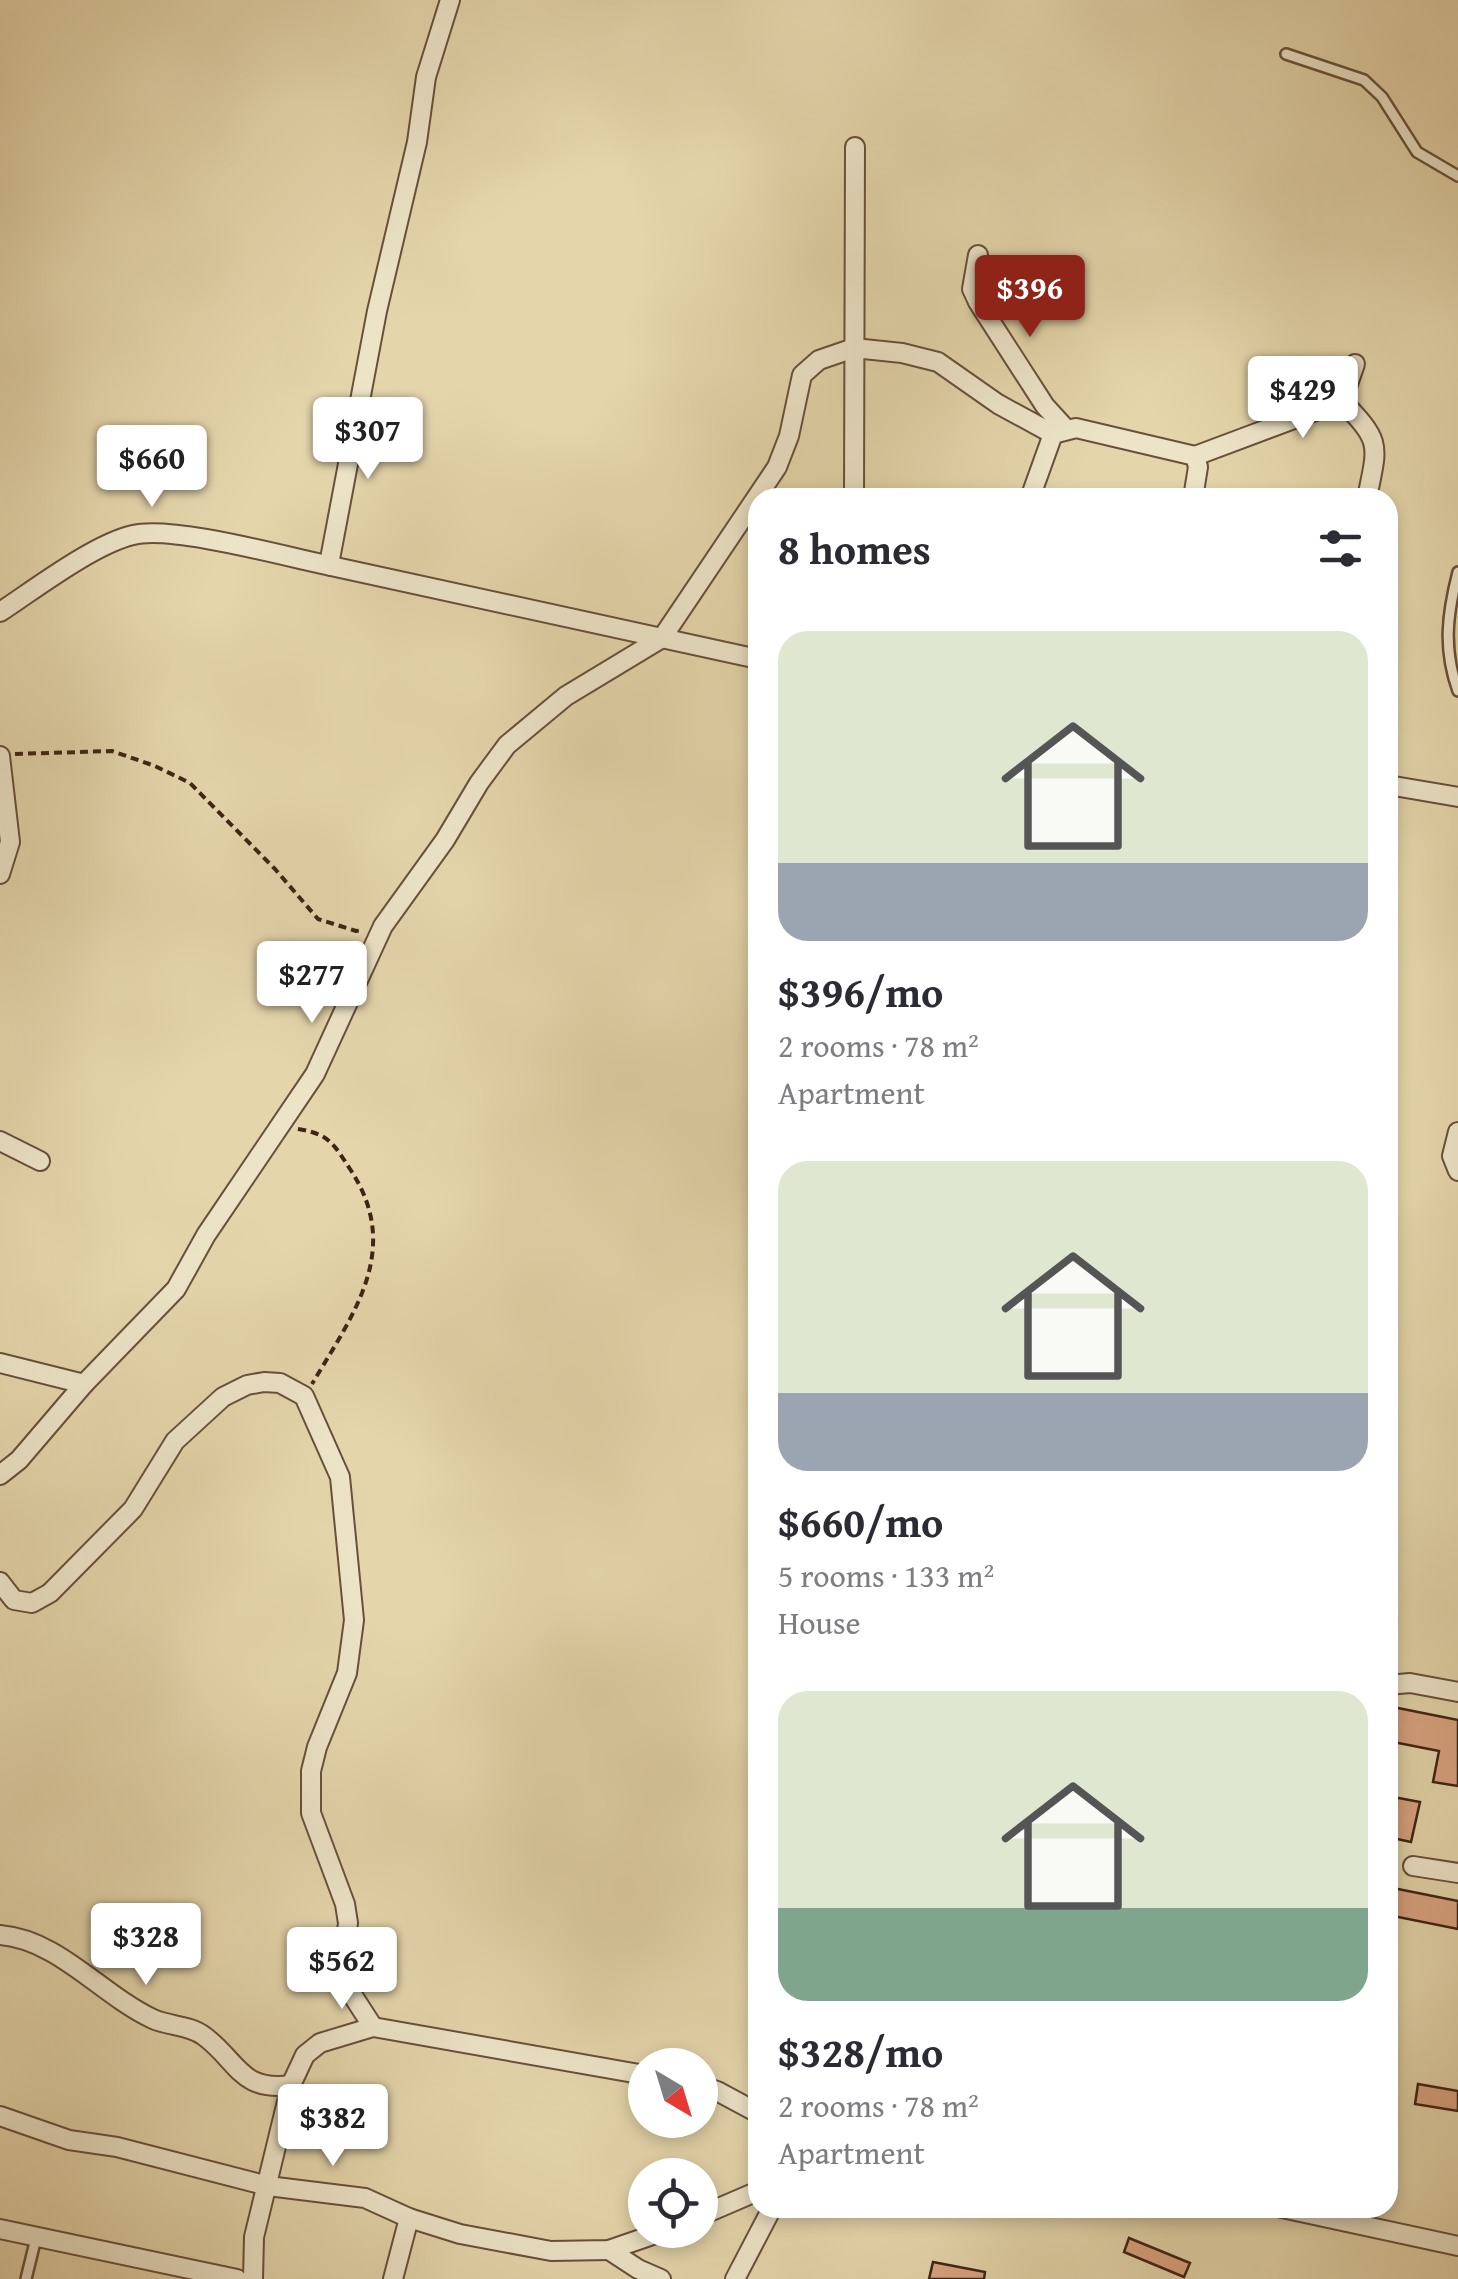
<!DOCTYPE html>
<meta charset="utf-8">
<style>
body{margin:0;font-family:"Gentium Book Plus",serif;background:#f7f7f7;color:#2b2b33;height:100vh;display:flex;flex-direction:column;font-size:38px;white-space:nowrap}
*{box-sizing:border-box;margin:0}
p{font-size:32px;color:#7c7c81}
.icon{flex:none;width:55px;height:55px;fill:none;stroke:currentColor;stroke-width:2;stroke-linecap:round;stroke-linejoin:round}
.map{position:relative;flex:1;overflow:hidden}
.side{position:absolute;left:748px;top:488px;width:650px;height:1730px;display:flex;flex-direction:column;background:#fff;border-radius:30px;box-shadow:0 5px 15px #0003}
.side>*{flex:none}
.needle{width:65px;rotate:142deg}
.controls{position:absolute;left:628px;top:2048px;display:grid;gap:20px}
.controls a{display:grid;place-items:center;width:90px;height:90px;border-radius:50%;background:#fff;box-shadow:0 5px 15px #0003;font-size:50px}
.price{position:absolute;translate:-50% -85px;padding:0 22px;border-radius:10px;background:#fff;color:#222;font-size:32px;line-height:65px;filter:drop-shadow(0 2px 5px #0008)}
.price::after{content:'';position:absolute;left:50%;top:60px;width:30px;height:22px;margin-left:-15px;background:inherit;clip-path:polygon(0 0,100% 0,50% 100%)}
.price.current{background:#8f2418;color:#fff}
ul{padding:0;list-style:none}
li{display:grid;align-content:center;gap:20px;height:530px;padding:0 30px}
li span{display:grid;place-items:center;height:310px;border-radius:30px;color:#555}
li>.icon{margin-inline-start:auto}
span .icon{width:180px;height:180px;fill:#fffc;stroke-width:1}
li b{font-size:42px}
h2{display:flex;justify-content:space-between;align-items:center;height:120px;padding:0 30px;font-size:42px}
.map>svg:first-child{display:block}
</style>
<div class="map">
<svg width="1458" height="2279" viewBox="0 0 1458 2279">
<rect width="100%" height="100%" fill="#e4d5ab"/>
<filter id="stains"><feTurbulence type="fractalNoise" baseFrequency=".002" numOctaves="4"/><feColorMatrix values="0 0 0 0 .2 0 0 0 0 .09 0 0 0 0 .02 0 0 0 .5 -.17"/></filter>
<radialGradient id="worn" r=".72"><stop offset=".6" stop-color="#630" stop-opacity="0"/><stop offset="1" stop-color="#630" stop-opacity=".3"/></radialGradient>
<g fill="#d9a482" stroke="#3f2414" stroke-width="2.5">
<path d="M1388,1706L1458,1720V1786L1433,1782L1439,1751L1388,1741Z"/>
<path d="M1388,1796L1420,1802L1411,1842L1388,1837Z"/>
<path d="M1388,1887L1458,1901V1929L1388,1915Z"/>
<path d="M1418,2084L1458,2091V2111L1415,2104Z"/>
<path d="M1129,2238L1190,2263L1184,2277L1124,2252Z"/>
<path d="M933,2262L985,2272L984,2279H929Z"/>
</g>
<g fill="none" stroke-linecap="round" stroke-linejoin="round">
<defs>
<g id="service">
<path d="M1286,54L1364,80L1382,97L1417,152L1458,176"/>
<path d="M1458,572C1447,615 1443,649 1458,691"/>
<path d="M26,2279L36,2238"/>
</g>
<g id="minor">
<path d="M450,0L426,77L417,142L377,311L330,559L331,566L758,659"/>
<path d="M978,255L972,289L978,302L1045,406L1066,429"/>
<path d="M1342,401L1355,364"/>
<path d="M1195,456L1342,401C1382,442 1378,444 1367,498"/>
<path d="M854,498L855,147"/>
<path d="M1030,498L1053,434L1076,428L1195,456L1198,467L1193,498"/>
<path d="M0,612C35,589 94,544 133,535C172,525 287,557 331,566"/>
<path d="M0,756L10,842L0,874"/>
<path d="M1388,785L1458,797"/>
<path d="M1458,1132L1452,1156L1458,1171"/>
<path d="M0,1141L40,1161"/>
<path d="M0,1363L84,1384"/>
<path d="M0,1475L19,1460L84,1384L176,1289L206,1235L315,1074L383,926L445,840L479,783L507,745L566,696L662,638L777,467L789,436L802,375L819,360L854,348L902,353L938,362L998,404L1053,434"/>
<path d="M0,1582L14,1600L32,1603L50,1593L133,1509L175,1441L223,1397L247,1385L264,1382L280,1383L304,1396L340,1477L354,1620L347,1673L317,1747L311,1771V1813L345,1904L348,1923L344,1955L353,1996L373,2027"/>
<path d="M1388,1685L1410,1683L1458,1692"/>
<path d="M1413,1866L1458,1873"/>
<path d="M0,1935C59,1940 100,1994 153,2019C168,2026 190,2025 204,2036C238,2061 240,2092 291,2085"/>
<path d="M700,2085L717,2091L758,2113"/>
<path d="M0,2116L69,2140L117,2147L268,2186L365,2198L409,2218L460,2234L551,2251L609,2250L667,2230"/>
<path d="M1282,2208L1458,2246"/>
<path d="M700,2216L758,2191"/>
<path d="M0,2229L237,2279"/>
<path d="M609,2250L638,2269L661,2279"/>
<path d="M253,2279L254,2237L291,2085L305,2055L320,2043L373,2027L645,2075"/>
<path d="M393,2279L409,2218"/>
<path d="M735,2279L772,2208"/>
</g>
</defs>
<use href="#service" stroke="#68503a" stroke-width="14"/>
<use href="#minor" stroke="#68503a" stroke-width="22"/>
<g stroke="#3f2414" stroke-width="4" stroke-dasharray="8 5" stroke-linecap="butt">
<path d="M15,754L112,751L155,766L190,783L275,869L318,919L356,931L363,930"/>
<path d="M298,1129C329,1134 333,1143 350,1169C403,1249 354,1313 312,1384"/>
</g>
<use href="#service" stroke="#ede4c8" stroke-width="9"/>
<use href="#minor" stroke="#ede4c8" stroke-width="18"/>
</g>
<rect width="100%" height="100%" filter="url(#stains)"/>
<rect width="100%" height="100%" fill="url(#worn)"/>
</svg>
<div class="controls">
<a><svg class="needle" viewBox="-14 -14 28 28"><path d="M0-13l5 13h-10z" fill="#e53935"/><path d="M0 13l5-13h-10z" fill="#7c7c81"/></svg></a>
<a><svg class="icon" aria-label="locate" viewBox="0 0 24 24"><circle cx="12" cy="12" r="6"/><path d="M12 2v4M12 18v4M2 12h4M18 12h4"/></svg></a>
</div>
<b class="price current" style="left:1030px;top:340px">$396</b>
<b class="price" style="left:1303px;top:441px">$429</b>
<b class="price" style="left:368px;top:482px">$307</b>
<b class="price" style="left:152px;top:510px">$660</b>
<b class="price" style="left:312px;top:1026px">$277</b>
<b class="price" style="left:146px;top:1988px">$328</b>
<b class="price" style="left:342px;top:2012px">$562</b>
<b class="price" style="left:333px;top:2169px">$382</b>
<section class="side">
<h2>8 homes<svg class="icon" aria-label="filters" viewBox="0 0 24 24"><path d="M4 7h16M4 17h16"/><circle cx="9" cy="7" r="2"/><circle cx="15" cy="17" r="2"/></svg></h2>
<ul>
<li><span style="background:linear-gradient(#dfe7d0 75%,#9aa5b1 0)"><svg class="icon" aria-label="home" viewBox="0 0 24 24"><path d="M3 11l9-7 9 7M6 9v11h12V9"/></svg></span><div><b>$396/mo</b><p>2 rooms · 78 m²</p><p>Apartment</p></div></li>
<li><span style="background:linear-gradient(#dfe7d0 75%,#9aa5b1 0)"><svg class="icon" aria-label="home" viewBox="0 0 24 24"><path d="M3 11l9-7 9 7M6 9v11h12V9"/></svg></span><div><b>$660/mo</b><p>5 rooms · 133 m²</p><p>House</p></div></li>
<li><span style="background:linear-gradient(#dfe7d0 70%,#7fa58c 0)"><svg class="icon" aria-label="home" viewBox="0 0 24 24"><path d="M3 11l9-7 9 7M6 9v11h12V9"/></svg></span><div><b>$328/mo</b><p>2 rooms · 78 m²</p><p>Apartment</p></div></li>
</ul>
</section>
</div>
